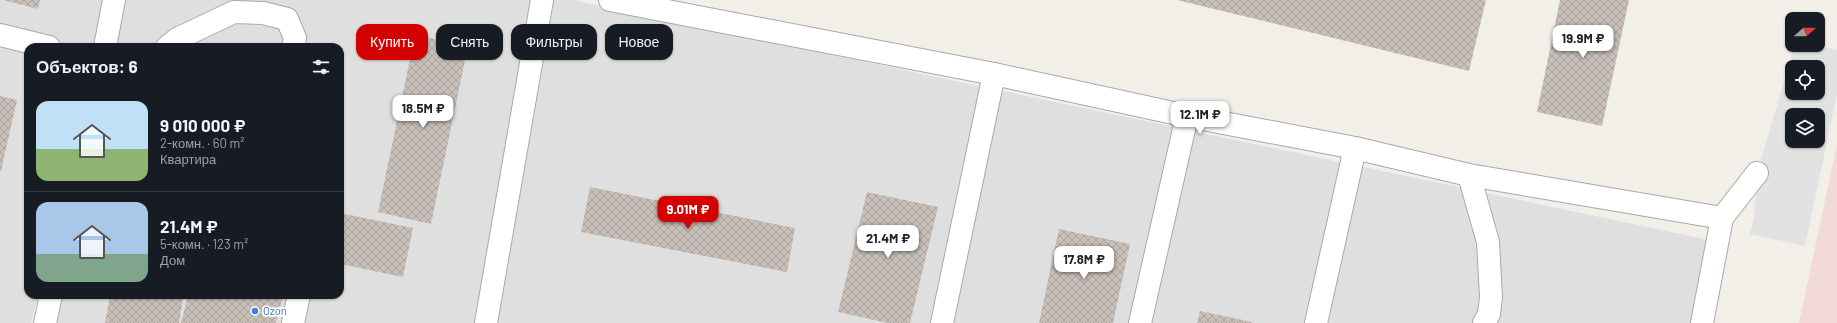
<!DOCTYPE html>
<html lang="ru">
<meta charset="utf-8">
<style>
body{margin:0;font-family:Barlow,sans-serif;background:#20242c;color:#f1f3f6;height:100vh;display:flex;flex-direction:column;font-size:15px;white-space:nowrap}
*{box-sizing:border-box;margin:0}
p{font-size:13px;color:#9ea1a6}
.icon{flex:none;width:22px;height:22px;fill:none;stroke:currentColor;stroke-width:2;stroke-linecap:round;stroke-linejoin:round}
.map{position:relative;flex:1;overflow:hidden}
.panel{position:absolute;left:24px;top:43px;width:320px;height:256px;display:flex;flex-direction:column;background:#171b24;border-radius:12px;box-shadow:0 1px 3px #0004}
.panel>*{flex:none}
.hud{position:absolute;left:356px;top:24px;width:380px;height:36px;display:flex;gap:8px}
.needle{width:26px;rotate:69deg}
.buttons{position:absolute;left:1785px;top:12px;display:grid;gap:8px}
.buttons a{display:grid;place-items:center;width:40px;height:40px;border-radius:8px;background:#171b24;box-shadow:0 1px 3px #0004;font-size:20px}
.price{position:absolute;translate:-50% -34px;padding:0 9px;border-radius:8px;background:#fff;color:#222;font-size:13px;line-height:26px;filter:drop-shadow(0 1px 2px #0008)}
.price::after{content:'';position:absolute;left:50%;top:24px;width:12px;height:9px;margin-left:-6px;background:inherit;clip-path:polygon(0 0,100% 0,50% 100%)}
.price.active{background:#d40000;color:#fff}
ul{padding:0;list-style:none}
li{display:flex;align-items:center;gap:12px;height:100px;padding:0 12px}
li+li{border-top:1px solid #363941}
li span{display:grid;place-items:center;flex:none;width:112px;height:80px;border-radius:12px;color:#555}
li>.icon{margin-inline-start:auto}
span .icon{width:48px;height:48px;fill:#fffc;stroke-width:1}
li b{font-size:17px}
h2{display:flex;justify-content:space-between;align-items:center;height:48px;padding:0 12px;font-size:17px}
.pill{padding:0 14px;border-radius:12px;background:#171b24;box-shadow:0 1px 3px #0004;font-size:14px;line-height:36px}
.pill.active{background:#d40000;color:#fff}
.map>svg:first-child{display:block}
</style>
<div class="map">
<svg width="1837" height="323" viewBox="0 0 1837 323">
<defs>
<pattern id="building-cross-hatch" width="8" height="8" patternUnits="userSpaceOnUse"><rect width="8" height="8" fill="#c7bfb8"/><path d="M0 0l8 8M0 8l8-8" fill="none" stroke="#aba49e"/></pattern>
</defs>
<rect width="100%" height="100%" fill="#f2efe9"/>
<g fill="#e0dfdf">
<path d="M0,0H111L99,47H28V295H38L31,323H0Z"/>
<path d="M122,0H572L1709,240L1692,323H44L51,295H340V47H110Z"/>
</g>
<path fill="#f2dad9" d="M1837,144V323H1799Z"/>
<path fill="#e2e2e2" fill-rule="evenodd" d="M1795,45H1815L1837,50V94L1805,246L1750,234L1754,218L1757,173ZM1792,67H1818V93H1792ZM1792,115H1818V141H1792Z"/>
<g fill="url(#building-cross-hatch)">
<path d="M3,0H40L38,9Z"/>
<path d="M1177,0H1486L1469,71Z"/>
<path d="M1560,0H1629L1602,126L1537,112Z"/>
<path d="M415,35L468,46L431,224L378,212Z"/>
<path d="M0,96L17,100L1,171H0Z"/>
<path d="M590,187L795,228L787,272L581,232Z"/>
<path d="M867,192L938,207L910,323H888L838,312Z"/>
<path d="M340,213L413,228L403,277L340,264Z"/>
<path d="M1059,229L1130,244L1113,323H1039Z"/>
<path d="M110,295H170L183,298L179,323H105Z"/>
<path d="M188,295H283L276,323H181Z"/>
<path d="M1200,311L1252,322V323H1197Z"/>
</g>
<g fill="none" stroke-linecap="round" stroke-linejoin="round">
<defs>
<g id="minor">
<path d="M610,0L994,74L1187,116L1355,148L1469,175L1722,218L1757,173"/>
<path d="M0,35L49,47"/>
<path d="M105,47L114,0"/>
<path d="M167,47L177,39L234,12L263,13L287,19L295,38L293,47"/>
<path d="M1469,175L1488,242L1491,297L1489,314L1484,323"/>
<path d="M45,323L51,295"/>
<path d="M293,323L299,295"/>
<path d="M486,323L542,0"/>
<path d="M942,323L994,74"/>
<path d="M1140,323L1187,116"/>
<path d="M1316,323L1355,148"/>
<path d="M1702,323L1722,218"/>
</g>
</defs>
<use href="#minor" stroke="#a9a9a9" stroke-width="24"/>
<use href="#minor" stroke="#fff" stroke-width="22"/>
</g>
<circle fill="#3f7fe0" stroke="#fff" stroke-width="1.5" cx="255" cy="311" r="4"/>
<g text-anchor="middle" stroke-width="3.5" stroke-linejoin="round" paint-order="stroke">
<g font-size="11" fill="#366cbe" stroke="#fff" text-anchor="start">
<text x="263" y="315">Ozon</text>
</g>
</g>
</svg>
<div class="buttons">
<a><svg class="needle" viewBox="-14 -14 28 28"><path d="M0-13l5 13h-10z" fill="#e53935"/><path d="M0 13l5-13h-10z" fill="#9ea1a6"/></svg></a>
<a><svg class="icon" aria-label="locate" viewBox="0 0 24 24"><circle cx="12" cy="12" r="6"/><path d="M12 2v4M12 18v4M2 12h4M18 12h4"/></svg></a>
<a><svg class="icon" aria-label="layers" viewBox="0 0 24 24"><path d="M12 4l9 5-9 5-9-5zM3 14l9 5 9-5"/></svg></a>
</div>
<b class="price" style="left:1583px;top:59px">19.9M ₽</b>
<b class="price" style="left:423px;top:129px">18.5M ₽</b>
<b class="price" style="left:1200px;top:135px">12.1M ₽</b>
<b class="price active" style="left:688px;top:230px">9.01M ₽</b>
<b class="price" style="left:888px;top:259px">21.4M ₽</b>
<b class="price" style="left:1084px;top:280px">17.8M ₽</b>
<div class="hud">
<a class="pill active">Купить</a>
<a class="pill">Снять</a>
<a class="pill">Фильтры</a>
<a class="pill">Новое</a>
</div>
<section class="panel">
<h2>Объектов: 6<svg class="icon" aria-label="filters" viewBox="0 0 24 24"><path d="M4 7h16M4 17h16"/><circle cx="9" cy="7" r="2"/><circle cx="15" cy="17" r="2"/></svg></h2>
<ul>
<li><span style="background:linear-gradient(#bfe0f5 60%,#8fb573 0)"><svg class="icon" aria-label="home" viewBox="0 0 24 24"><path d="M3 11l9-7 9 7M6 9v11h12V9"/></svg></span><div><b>9 010 000 ₽</b><p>2-комн. · 60 m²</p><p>Квартира</p></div></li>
<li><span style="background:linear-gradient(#a9c7e8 65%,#7fa58c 0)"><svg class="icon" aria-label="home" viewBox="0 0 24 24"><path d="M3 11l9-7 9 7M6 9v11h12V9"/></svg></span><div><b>21.4M ₽</b><p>5-комн. · 123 m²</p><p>Дом</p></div></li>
</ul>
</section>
</div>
